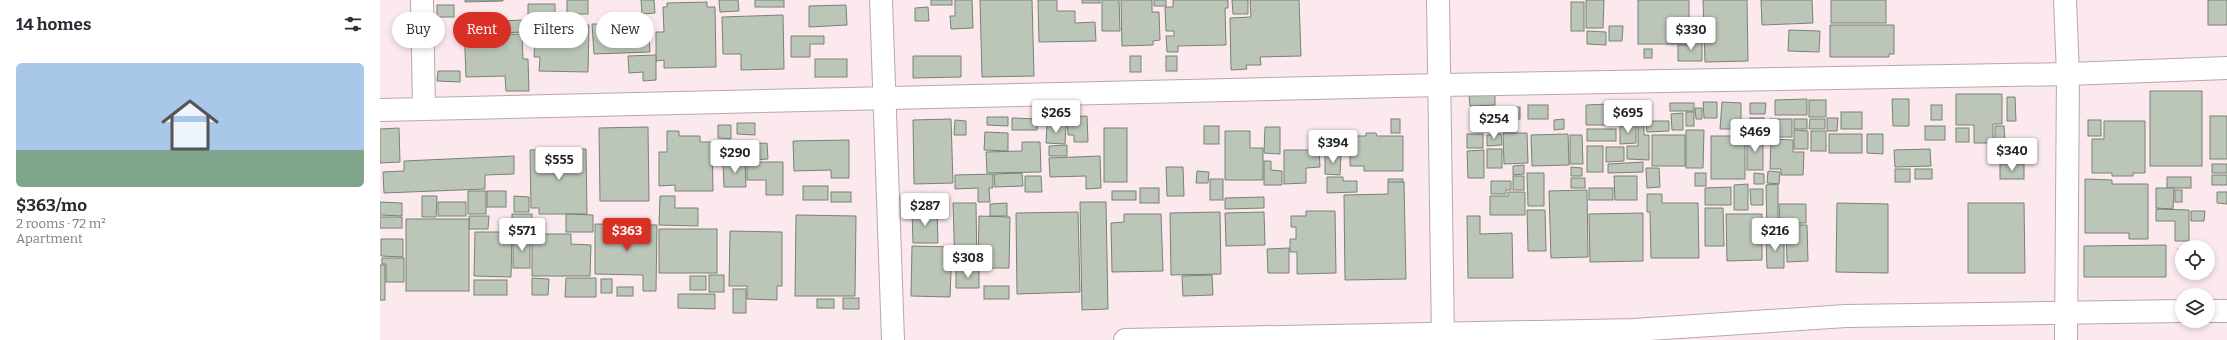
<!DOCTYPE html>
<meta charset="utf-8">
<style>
body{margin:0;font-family:Bitter,serif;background:#f2f2f3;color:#2b2b33;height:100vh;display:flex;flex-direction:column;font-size:15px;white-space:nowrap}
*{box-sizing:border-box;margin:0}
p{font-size:13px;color:#7c7c81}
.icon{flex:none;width:22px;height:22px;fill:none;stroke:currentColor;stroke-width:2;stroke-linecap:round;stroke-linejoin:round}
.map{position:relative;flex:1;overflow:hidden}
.details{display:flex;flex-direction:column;background:#fff;width:380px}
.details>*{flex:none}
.top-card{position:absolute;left:12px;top:12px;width:380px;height:36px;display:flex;gap:8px}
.fabs{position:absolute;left:1795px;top:240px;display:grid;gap:8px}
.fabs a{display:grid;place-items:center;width:40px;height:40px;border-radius:50%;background:#fff;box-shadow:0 2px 6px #0003;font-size:20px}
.price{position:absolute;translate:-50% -34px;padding:0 9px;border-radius:4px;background:#fff;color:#222;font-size:13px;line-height:26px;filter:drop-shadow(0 1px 2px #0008)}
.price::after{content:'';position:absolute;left:50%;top:24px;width:12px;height:9px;margin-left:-6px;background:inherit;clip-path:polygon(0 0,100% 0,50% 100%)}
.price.current{background:#d93025;color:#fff}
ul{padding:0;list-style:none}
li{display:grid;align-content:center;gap:8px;height:212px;padding:0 16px}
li+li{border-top:1px solid #e1e1e2}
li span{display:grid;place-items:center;height:124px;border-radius:6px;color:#555}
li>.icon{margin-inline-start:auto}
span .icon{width:72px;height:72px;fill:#fffc;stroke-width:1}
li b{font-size:17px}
h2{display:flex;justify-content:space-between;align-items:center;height:48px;padding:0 16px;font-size:17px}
.tag{padding:0 14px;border-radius:18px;background:#fff;box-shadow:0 2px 6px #0003;font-size:14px;line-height:36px}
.tag.current{background:#d93025;color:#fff}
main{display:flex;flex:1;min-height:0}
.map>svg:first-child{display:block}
</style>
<main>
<section class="details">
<h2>14 homes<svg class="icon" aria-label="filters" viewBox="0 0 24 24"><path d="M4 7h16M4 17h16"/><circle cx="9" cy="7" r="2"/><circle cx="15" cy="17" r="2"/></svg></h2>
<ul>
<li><span style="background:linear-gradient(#a9c7e8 70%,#7fa58c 0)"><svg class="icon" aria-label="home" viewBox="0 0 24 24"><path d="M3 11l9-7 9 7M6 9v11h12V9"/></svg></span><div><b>$363/mo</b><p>2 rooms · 72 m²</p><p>Apartment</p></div></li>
</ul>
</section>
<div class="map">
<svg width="1847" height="340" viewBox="0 0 1847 340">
<rect width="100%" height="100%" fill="#fce9ed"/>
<g fill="#bbc5b8" stroke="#788276">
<path d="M85,0H123V1L85,2Z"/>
<rect x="187" y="0" width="21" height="14"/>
<path d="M261,0H274L275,13L262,14Z"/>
<path d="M339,0H358L359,11L340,12Z"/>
<rect x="375" y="0" width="29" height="7"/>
<rect x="551" y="0" width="21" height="5"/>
<path d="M575,0H592L593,28L571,29L570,16H575Z"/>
<path d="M600,0H652L654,76L602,77Z"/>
<path d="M658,0H677V11H695V23L715,22L716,41L659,42Z"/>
<rect x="702" y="0" width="18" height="3"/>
<path d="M722,0H739L740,31H722Z"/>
<path d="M741,0H772V12H779L780,40L773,41V45L742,46Z"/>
<rect x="774" y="0" width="12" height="6"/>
<path d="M793,0H848V8H845L846,45L798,46V52H787L786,36H794V31H786L785,7H793Z"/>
<path d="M852,0H868V14H853Z"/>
<path d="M870,0H919L921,56L880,57L881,65H866L867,69L851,70L850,18L871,17Z"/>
<path d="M1206,0H1224L1223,28H1206Z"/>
<rect x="1258" y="0" width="51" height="44"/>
<path d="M1323,0H1367L1368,61L1325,62Z"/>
<path d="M1381,0H1432L1433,23L1382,25Z"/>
<rect x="1451" y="0" width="55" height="23"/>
<rect x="1828" y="0" width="19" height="25"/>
<path d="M327,2V7H335L336,67L284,68V60L276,61V32H284L283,7H287V3Z"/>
<rect x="1191" y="2" width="13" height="29"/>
<path d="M148,4H175V18H189V35H174V29H148Z"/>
<rect x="57" y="5" width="17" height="12"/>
<path d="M466,5L467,25L429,27V6Z"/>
<path d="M548,7L549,21H535V8Z"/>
<path d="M403,15L404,69L361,70V54H343L342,17Z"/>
<path d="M144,20V32L121,33L120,21Z"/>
<path d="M102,22V35L142,34L143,59H148L149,91H126L125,76L86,77L84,23Z"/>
<path d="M212,24H231L232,38L269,37L270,52L214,54Z"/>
<path d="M193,25H209L208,72L159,71L160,57H154L155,39H193Z"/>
<path d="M1450,25H1514V54H1509V57H1450Z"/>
<path d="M1229,26H1243L1242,41H1229Z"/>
<path d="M1409,30L1440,31L1439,52L1408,51Z"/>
<path d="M1207,31L1226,32V45L1207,44Z"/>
<path d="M411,36H444V44H430V57H411Z"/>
<path d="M1311,38H1322V61H1298V45H1311Z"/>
<rect x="1264" y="49" width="8" height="9"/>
<path d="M276,55V80L263,81V72L249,73L248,56Z"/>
<path d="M533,56H581V77L533,78Z"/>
<rect x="750" y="56" width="11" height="16"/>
<rect x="786" y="56" width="11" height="15"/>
<rect x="435" y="59" width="32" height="18"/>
<path d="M58,71H80V82L57,81Z"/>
<rect x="1770" y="91" width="52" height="75"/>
<path d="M1576,94H1622V124H1613V143H1594V125H1576Z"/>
<path d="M1115,95V105L1090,106L1089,96Z"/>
<path d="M1627,97H1635L1636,121H1627Z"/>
<path d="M1427,99V115H1395V100Z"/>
<path d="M1512,99H1529V126H1513Z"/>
<rect x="1429" y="100" width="17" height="17"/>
<path d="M1323,102H1337V118H1324Z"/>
<path d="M1342,102L1361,103V120H1351V129H1340Z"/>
<rect x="1290" y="103" width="24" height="8"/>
<path d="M1370,103H1386L1385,114H1370Z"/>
<path d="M1229,104L1230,125H1206V105Z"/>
<path d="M1246,104L1247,118L1234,119L1233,105Z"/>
<path d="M1248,104H1264V118L1248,119Z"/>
<rect x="1148" y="105" width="20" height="14"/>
<rect x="1551" y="105" width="11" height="15"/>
<rect x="1118" y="107" width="22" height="12"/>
<rect x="1100" y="108" width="16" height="11"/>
<path d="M1315,108H1322V119H1316Z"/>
<rect x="1306" y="112" width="8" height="14"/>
<rect x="1461" y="112" width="21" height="17"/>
<path d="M1303,113V130H1292L1291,114Z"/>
<path d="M707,116L708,142H694V135H688L687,117Z"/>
<rect x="1830" y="116" width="17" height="43"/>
<path d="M607,117H628V126L607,125Z"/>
<path d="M632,118L658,119L657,130H632Z"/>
<rect x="1370" y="118" width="14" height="12"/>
<path d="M1447,118H1458L1457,131H1447Z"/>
<path d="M571,119L573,183L534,184L533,120Z"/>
<rect x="1011" y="119" width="9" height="14"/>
<path d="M1184,119V129L1174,130V120Z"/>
<rect x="1390" y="119" width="22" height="18"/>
<rect x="1414" y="119" width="13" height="10"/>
<path d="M1430,119H1445V129H1429Z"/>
<path d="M575,120L586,121V135H574Z"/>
<rect x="1708" y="120" width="13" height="16"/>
<rect x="1112" y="121" width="11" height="10"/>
<path d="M1258,121H1264V135H1269V160L1247,159V146H1258Z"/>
<path d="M1266,121H1289V131L1267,132Z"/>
<path d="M1724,121H1765V173H1753V176H1732V173H1712V139H1724Z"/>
<path d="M357,123H375V135L357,134Z"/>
<path d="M338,125H351V139L338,138Z"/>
<path d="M667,125H686L685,144L666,143Z"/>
<path d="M1256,125V143L1240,144V126Z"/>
<rect x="824" y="126" width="15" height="18"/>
<rect x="1545" y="126" width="20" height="14"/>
<path d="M1615,126H1624L1625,142H1615Z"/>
<path d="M268,127L269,201H220L219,128Z"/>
<path d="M885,127H900V154L884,153Z"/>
<path d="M19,128L20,162L0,163V129Z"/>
<rect x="724" y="128" width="23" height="54"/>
<rect x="1576" y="128" width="13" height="14"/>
<rect x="1207" y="129" width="29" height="12"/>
<path d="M1306,130H1324L1323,168H1306Z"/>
<path d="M1414,130L1428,131V149H1414Z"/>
<path d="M287,131H299V136H320V142H332L333,191H295V185L279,186V152H287Z"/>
<path d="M845,131H870V148H883V180H845Z"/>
<rect x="1431" y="131" width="15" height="20"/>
<path d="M605,132L628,133V151L604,150Z"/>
<path d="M986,133H996L997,136H1023V171H984V166H970V136H986Z"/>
<path d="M1123,133H1147L1148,163L1124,164Z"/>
<rect x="1087" y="134" width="16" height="14"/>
<path d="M1121,134L1122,145L1107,146V135Z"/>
<path d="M1188,134L1189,165L1152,166L1151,135Z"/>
<rect x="1449" y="134" width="33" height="19"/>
<path d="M1487,134H1503V154L1487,153Z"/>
<path d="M1190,135H1202L1203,164H1190Z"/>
<rect x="1272" y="135" width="33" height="31"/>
<rect x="1331" y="136" width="34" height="43"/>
<rect x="1367" y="136" width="16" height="34"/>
<path d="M1391,139L1413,140V152H1424L1423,175H1401V169H1390Z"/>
<path d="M469,140V178H451V170L414,171L413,141Z"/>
<path d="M642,142H660L661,172L607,173L606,152L642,151Z"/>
<path d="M387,143L388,159L369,160L368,144Z"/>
<path d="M687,145V156H669V146Z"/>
<rect x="1207" y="146" width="16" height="26"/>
<path d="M1226,147H1244V161L1226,162Z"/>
<rect x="1622" y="148" width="18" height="12"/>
<path d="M206,149L207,214H159V208H151L150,150Z"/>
<rect x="1107" y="149" width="15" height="19"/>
<path d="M1550,149L1551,166L1515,167L1514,150Z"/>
<path d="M904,150H939L940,167L926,168V183L904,184Z"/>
<path d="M1104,150V178H1088L1087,151Z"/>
<path d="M945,154L961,155L960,175L945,174Z"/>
<path d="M134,156V174L105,175V189L4,193L3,172L24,171V161Z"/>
<path d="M720,156L721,188L706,189V176L670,177L669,158Z"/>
<path d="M365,161L366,187H344L343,162Z"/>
<path d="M884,161H891V170L902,171V185H884Z"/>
<path d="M367,162H403V195H386V180H367Z"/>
<path d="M1263,162V172L1228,173V164Z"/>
<rect x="1620" y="164" width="24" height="15"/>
<rect x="1832" y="164" width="15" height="9"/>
<path d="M1144,165V174L1133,175V166Z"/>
<path d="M786,167H803L804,196H787Z"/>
<path d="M1191,167L1202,168V176H1191Z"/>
<path d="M1266,168H1279L1280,187L1267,188Z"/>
<rect x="1515" y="169" width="15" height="13"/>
<rect x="1535" y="169" width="17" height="10"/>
<path d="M817,171L829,172L828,183H816Z"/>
<path d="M1388,171L1400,172L1399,184L1387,183Z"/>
<path d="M642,173L643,186L615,187L614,174Z"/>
<path d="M1147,173H1164V206H1148Z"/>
<rect x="1315" y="173" width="11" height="13"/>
<path d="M1374,173L1384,174V184H1374Z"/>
<path d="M613,174V188H609L610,202H598V188L575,189V175Z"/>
<rect x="1832" y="175" width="15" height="10"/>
<path d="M645,176H661L662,192H645Z"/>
<rect x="1133" y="176" width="11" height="14"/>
<path d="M1234,176H1257V200H1235Z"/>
<path d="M947,177H963V181H977V192L947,193Z"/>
<rect x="1787" y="177" width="24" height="11"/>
<rect x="1191" y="178" width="14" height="10"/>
<rect x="830" y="179" width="13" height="21"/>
<path d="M1008,179H1023V190L1009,191Z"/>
<path d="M1705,179L1732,180V184H1768V239H1749V233H1705Z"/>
<path d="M1111,181H1131V190H1126V194H1111Z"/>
<path d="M1008,182H1024L1026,279L965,280L964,195L1008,194Z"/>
<path d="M1368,184V210H1354V185Z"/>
<path d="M1398,184V233H1387L1386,185Z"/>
<rect x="423" y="186" width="25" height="14"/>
<path d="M1351,187V205H1325V188Z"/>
<rect x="760" y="188" width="19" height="15"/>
<rect x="1209" y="188" width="24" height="12"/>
<path d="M1776,188H1794L1793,209L1776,208Z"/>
<path d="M1370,189H1383V205H1371Z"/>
<path d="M1207,190L1208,257L1171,258L1169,191Z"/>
<rect x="1795" y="190" width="7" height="12"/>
<rect x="88" y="191" width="18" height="23"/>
<rect x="107" y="191" width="19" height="16"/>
<rect x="732" y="191" width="24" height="9"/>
<rect x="451" y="192" width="20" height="10"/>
<path d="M1128,192H1145V215H1110V196H1128Z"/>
<path d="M1837,192H1847V204L1837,203Z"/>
<path d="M1267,194H1282V203H1318L1319,258H1271L1270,212H1267Z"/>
<path d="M42,196H57L56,217H42Z"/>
<path d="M134,196L149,197V212H134Z"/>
<path d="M280,196H295V208H318V226L279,225Z"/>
<path d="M884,197V208L845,209V198Z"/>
<path d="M0,202L22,203V216L0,215Z"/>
<rect x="58" y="202" width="28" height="14"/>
<path d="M700,202H726L728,309L702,310Z"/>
<path d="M573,203H596L597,267H575Z"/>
<path d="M627,203V216H610V204Z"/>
<path d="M1457,203L1508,204V273L1456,272Z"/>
<path d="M1588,203H1644L1645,273H1588Z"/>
<path d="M1399,204H1426V223H1400Z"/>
<path d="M1325,208H1343L1344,246H1325Z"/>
<path d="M1776,209L1809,210V241H1795V221H1776Z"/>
<path d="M557,210L558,243H533L532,211Z"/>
<path d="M1147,210H1165L1166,251H1148Z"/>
<path d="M926,211H955L956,273L917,274V252H910V239H916V227H911V216H926Z"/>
<path d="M1811,211H1825L1824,221H1811Z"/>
<path d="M698,212L700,292L637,294L636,213Z"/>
<path d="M840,212L841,274L791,275L790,213Z"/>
<path d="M884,212L885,245L846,246L845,213Z"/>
<path d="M1263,213V261L1210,262L1209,214Z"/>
<rect x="132" y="214" width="20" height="19"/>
<path d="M186,214L213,215V232H186Z"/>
<path d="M744,214H781L783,271L732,272L731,223L744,222Z"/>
<path d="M1346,214H1382V260L1347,261Z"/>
<path d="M416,215L476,216L475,296H415Z"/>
<path d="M89,216H109L108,229H89Z"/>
<path d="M599,216L630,217L629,268H598Z"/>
<path d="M1087,216H1100V234L1132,233L1133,278H1088Z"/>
<rect x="0" y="217" width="22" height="11"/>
<rect x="26" y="219" width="63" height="72"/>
<path d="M215,224L277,225L276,291H263V275L215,274Z"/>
<path d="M1406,225H1427L1428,261L1407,262Z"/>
<rect x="279" y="229" width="58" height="44"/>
<path d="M350,231L402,232V286H397V300L367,299V286H349Z"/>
<path d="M95,232H132L131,277L94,276Z"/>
<path d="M152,234H191V244L211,245L210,276H152Z"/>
<rect x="133" y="235" width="17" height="33"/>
<path d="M1386,237H1404V268H1387Z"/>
<path d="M1,239H23V257L1,256Z"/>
<path d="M1786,245V277H1704V246Z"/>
<path d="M532,246L572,247L570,297L531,296Z"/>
<path d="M909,248V273H888L887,249Z"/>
<rect x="1798" y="249" width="4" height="12"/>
<path d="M2,258H24V282H6V264H2Z"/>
<rect x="0" y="265" width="5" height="35"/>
<path d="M599,269V288H576V270Z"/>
<rect x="329" y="275" width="15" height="17"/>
<path d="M832,275L833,295L803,296L802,276Z"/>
<rect x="310" y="276" width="16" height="14"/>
<path d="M152,278L169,279L168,295H152Z"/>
<path d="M186,278H216V297H185Z"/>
<rect x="221" y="279" width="11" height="14"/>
<rect x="94" y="280" width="33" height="15"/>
<rect x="604" y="286" width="25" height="13"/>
<rect x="237" y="287" width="16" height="9"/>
<rect x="353" y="289" width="13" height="24"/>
<path d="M298,294H335V309L298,308Z"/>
<rect x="463" y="298" width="16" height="11"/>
<rect x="437" y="299" width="17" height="9"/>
</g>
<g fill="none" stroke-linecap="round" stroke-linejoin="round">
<defs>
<g id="minor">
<path d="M42,0L44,109"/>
<path d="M501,0L513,340"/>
<path d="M1058,0L1063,340"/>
<path d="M1685,0L1688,74L1686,340"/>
<path d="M0,110L1060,85L1688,74L1847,68"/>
<path d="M1828,311H1847"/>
<path d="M745,340L1254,330L1466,316L1802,311"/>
</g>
</defs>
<use href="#minor" stroke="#b9a7ab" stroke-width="24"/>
<use href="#minor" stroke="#fff" stroke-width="22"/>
</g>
</svg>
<div class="fabs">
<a><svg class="icon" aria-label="locate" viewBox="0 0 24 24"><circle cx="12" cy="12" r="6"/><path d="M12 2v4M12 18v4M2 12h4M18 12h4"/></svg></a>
<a><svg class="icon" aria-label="layers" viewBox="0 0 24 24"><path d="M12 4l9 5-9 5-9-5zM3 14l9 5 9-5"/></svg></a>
</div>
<b class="price" style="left:1311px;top:51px">$330</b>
<b class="price" style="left:676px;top:134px">$265</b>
<b class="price" style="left:1248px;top:134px">$695</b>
<b class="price" style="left:1114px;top:140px">$254</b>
<b class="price" style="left:1375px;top:153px">$469</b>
<b class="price" style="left:953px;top:164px">$394</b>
<b class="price" style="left:1632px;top:172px">$340</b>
<b class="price" style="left:355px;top:174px">$290</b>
<b class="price" style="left:179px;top:181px">$555</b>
<b class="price" style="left:545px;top:227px">$287</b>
<b class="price" style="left:142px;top:252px">$571</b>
<b class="price current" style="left:247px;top:252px">$363</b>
<b class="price" style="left:1395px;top:252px">$216</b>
<b class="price" style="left:588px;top:279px">$308</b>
<div class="top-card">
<a class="tag">Buy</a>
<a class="tag current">Rent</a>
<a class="tag">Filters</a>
<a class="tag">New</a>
</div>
</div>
</main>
